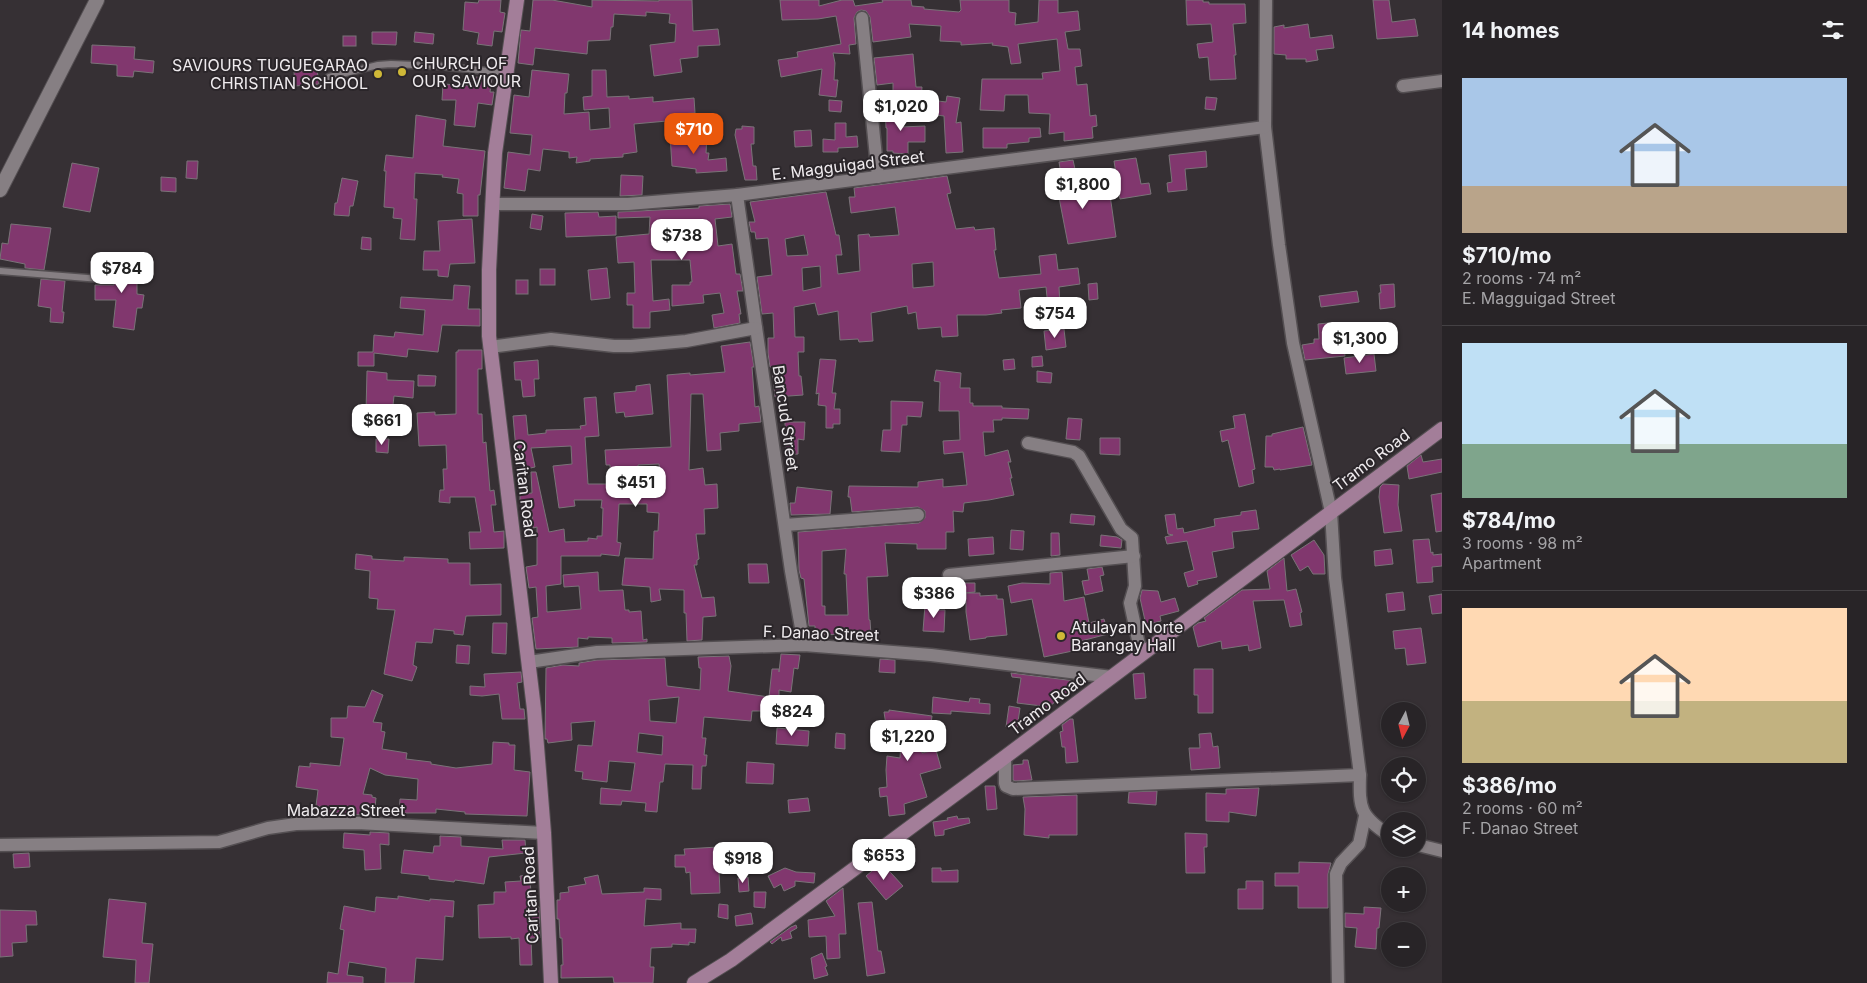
<!DOCTYPE html>
<meta charset="utf-8">
<style>
body{margin:0;font-family:Inter,sans-serif;background:#343033;color:#f1f3f6;height:100vh;display:flex;flex-direction:column;font-size:19px;white-space:nowrap}
*{box-sizing:border-box;margin:0}
p{font-size:16px;color:#a5a4a7}
.icon{flex:none;width:28px;height:28px;fill:none;stroke:currentColor;stroke-width:2;stroke-linecap:round;stroke-linejoin:round}
.map{position:relative;flex:1;overflow:hidden}
.details{display:flex;flex-direction:column;background:#282427;width:425px}
.details>*{flex:none}
.needle{width:32px;rotate:187deg}
.controls{position:absolute;left:1381px;top:702px;display:grid;gap:10px}
.controls a{display:grid;place-items:center;width:45px;height:45px;border-radius:50%;background:#282427;box-shadow:0 1px 4px #0004,0 0 0 1px #444144;font-size:25px}
.price{position:absolute;translate:-50% -42px;padding:0 11px;border-radius:10px;background:#fff;color:#222;font-size:16px;line-height:32px;filter:drop-shadow(0 1px 2px #0008)}
.price::after{content:'';position:absolute;left:50%;top:30px;width:15px;height:11px;margin-left:-8px;background:inherit;clip-path:polygon(0 0,100% 0,50% 100%)}
.price.active{background:#ea580c;color:#fff}
ul{padding:0;list-style:none}
li{display:grid;align-content:center;gap:10px;height:265px;padding:0 20px}
li+li{border-top:1px solid #444144}
li span{display:grid;place-items:center;height:155px;border-radius:0px;color:#555}
li>.icon{margin-inline-start:auto}
span .icon{width:90px;height:90px;fill:#fffc;stroke-width:1}
li b{font-size:21px}
h2{display:flex;justify-content:space-between;align-items:center;height:60px;padding:0 20px;font-size:21px}
main{display:flex;flex:1;min-height:0}
.map>svg:first-child{display:block}
</style>
<main>
<div class="map">
<svg width="1442" height="983" viewBox="0 0 1442 983">
<rect width="100%" height="100%" fill="#363034"/>
<g fill="#81376e" stroke="#7a7378" fill-rule="evenodd">
<path d="M479,0H501L500,12L505,13L502,32L494,31L492,46L477,44L479,33L463,30L465,2L478,3Z"/>
<path d="M533,0H552L592,7V0L659,1V0H692L693,31L718,29L720,45L698,46V57L680,59L682,72L654,76L650,45L675,42L676,24L669,23L670,14L646,12V16L614,14L613,27H611L610,40L588,41L587,54L535,48L533,65L518,63L521,30L530,31Z"/>
<path d="M780,0H819V6L842,0H853L855,6L883,2L882,0H911L912,6L924,7V9L959,12L961,10L960,0H1009V12L1016,13L1015,25L1038,22L1039,0H1058V13L1078,11L1080,30L1065,32L1068,49H1080L1082,66L1075,67L1077,85L1087,84L1090,116L1096,115L1097,126L1092,127L1093,138L1064,141V132L1049,134L1050,114L1029,113L1028,95H1005L1004,111L980,110L982,79H1043L1042,73L1060,71L1057,39L1018,44L1021,63L1011,64L1008,47L992,45L993,43L961,45V42L940,41L941,26L909,24L911,37L873,42L870,17L866,11L861,10L857,12L854,18L856,44L849,45L850,54L833,53L835,63L834,80H838L836,97L819,95L822,69L781,77L778,60L798,57L797,52L841,44L836,16L818,19L782,20Z"/>
<path d="M1186,0H1203V2H1209V4H1245L1246,23L1233,24L1236,55H1234L1236,79L1210,80L1208,57L1199,58L1197,44L1213,42L1211,24L1187,25Z"/>
<path d="M1373,0H1389L1392,22L1415,19L1418,36L1377,39Z"/>
<path d="M1308,24L1310,38L1332,35L1334,48L1316,50L1318,60L1306,62V59H1286V55L1274,54V27L1284,25V28Z"/>
<path d="M372,32H397L396,45L372,44Z"/>
<path d="M415,32L434,34L433,44L414,42Z"/>
<rect x="343" y="36" width="13" height="10"/>
<path d="M92,45L135,47L134,59L154,61L153,73L134,71L133,77L117,76V65L91,63Z"/>
<path d="M913,54L916,87H922L921,102H893V83L877,85L874,58Z"/>
<path d="M317,69L319,84L295,86L294,72Z"/>
<path d="M532,70L569,74L567,93H565L564,114L589,112L590,130L610,128L609,108L584,110L583,97L592,96V70H606L607,97L629,96V99L653,97V102L694,98L695,113L679,114L678,132L667,131V121L634,124L637,152L623,154V157L590,159V161L576,163L577,157L569,158V152L543,149L540,171L528,169L525,191L504,188L508,152L530,155L532,135L510,133L514,95L529,97Z"/>
<path d="M474,77L492,78L490,92H494L492,105L478,103L475,127L454,125L456,100H442L443,84L473,86Z"/>
<path d="M947,96L960,98L956,123L961,122L963,152L946,153L944,116L928,114L930,100L946,102Z"/>
<path d="M1206,97L1217,98L1215,110L1205,109Z"/>
<path d="M829,100L842,101L841,112L829,111Z"/>
<path d="M885,108H901V127L925,126V142H908V154L893,153V151H887V128H886Z"/>
<path d="M416,115L446,120L443,146L485,151L480,195H478V216H463V194L457,193L459,179L442,177L443,175L415,173L414,199H417L415,240L400,239L402,219L393,218L394,208L384,207L386,171H384L386,155L413,158Z"/>
<path d="M835,123H846V137L857,136L858,147L838,148V152H823V139L835,140Z"/>
<path d="M742,126L754,127V144H751L753,166H756L757,180H745L735,135L736,129H742Z"/>
<path d="M983,128H1040L1041,137L1029,138V142L1007,144V148H983Z"/>
<path d="M811,130L812,146L795,147L794,131Z"/>
<path d="M670,135L707,136L706,153H709L708,160L726,158L727,171L696,173V169L672,166Z"/>
<path d="M1206,151L1207,167L1185,169L1187,190L1168,192L1167,183L1172,182L1169,155Z"/>
<path d="M1136,158L1141,184L1149,183L1151,194L1120,199L1114,161Z"/>
<path d="M1073,160L1077,178L1079,177L1083,198L1110,195L1116,237L1068,244L1056,182L1062,181L1059,162Z"/>
<path d="M187,161H198L197,179L186,178Z"/>
<path d="M72,163L99,168L90,212L63,207Z"/>
<path d="M621,175L643,176L642,195L620,196Z"/>
<path d="M947,176L951,193L947,194L956,229L974,227L975,230L994,228L996,250H994L999,278L1041,274L1039,256L1056,254L1058,270L1078,268L1080,284L1059,287L1060,306L1048,307L1046,287L1019,290L1021,308L1001,310L1002,313L986,315H957L958,336L942,337L941,327L918,329L916,312L908,314L907,306L871,313L873,341L859,342L858,339L840,340L838,311L818,315L815,303L794,307L795,337H804V352H798L799,376H801L803,395L775,397L772,367H770L768,353V338H774L773,313L762,314L757,277L772,275L768,238L756,239L755,232H751L749,222H755L750,202L826,192L836,235H839L842,255H836L838,274L860,271L858,235L869,234L870,237L899,235L895,207L851,213L849,197H855L854,188ZM804,235L808,255L787,256L785,239ZM933,262L934,286L913,288L912,264ZM820,266L821,287L803,291L802,268Z"/>
<path d="M161,177L176,178V192L161,191Z"/>
<path d="M342,178L358,181L353,206H350L349,216L334,215L335,203H337Z"/>
<path d="M730,204L732,217L715,219L718,246L732,244L736,274H740L743,291H737L741,314H739L740,323L714,328L712,315L724,313L720,293L703,295L704,303L672,306V285H690V282H692L690,260H651L653,301L669,299L670,310L650,312V328H633V305H627V293H635L634,262L618,263L616,237L649,234L650,217L618,218V212L699,208V206Z"/>
<path d="M598,212L599,217L616,216V235L566,237L565,213Z"/>
<path d="M532,214L543,216L541,230L530,228Z"/>
<path d="M472,219L475,263L450,264L448,277L438,276V270H423L424,251H440L438,221Z"/>
<path d="M11,224L51,228L44,270L25,268V264L0,259L2,243L8,244Z"/>
<path d="M362,237L371,238V250L361,249Z"/>
<path d="M131,257V277H137V294L144,295L142,308H137L134,330L113,327L116,300H95V285H114L113,258Z"/>
<path d="M607,268L610,298L591,300L588,270Z"/>
<rect x="540" y="269" width="15" height="16"/>
<path d="M41,279L65,281L62,312H64L63,323L50,322L51,308L38,306Z"/>
<rect x="516" y="280" width="12" height="14"/>
<path d="M1097,283L1098,299L1089,300L1088,284Z"/>
<path d="M1394,284L1395,307L1380,309L1379,293H1381L1380,285Z"/>
<path d="M454,285L470,286L468,309H480V326L442,325L438,352L408,349L407,357L374,353V366H358V352H373L374,335L394,337L395,332L423,335L425,310L400,308L401,297L453,300Z"/>
<path d="M1357,291L1359,302L1321,307L1319,296Z"/>
<path d="M1328,323L1330,339H1343L1345,356L1305,360L1302,345L1314,343V339H1319L1318,324Z"/>
<path d="M1064,329L1066,347L1046,350L1044,331Z"/>
<path d="M750,342L754,367H752L755,407L759,406L761,422L739,424V431L720,433L721,450L707,451L703,394H691L689,470L703,468L705,485L717,484L718,508L704,509L705,534H696L699,559L697,560V565H694L702,598L714,597L716,616L703,617L702,640L687,641L686,613H684V590L659,589L661,600L651,602L650,587L622,585L625,558L653,559L654,531H658L659,513L647,512V504H619L617,542L621,543L619,556L601,554V556H561V584L546,586L547,612L581,609L579,586L564,587L563,575L598,572L599,591L623,590L625,610H629V612L641,611L643,640L647,639V642L612,643V638L588,637V639L578,638V647L536,649L532,618L538,617L536,587L529,588L526,567L537,565V527L533,528L531,504H520V494L532,493L531,472H536L549,532L564,529L565,542L588,541V538L597,539V536H602L603,508H601L602,500H574L575,506L559,508L553,466L572,464L571,446L531,448L535,467L526,469L522,449L516,450L513,416L526,415L528,435L546,433V430L581,429L580,426L586,425L584,398L596,397L599,436L585,437L588,484H611L610,465H606L605,450L671,447L667,375L690,373V375L725,372L721,346ZM659,464L661,487L637,485L638,465Z"/>
<path d="M458,350H482V369H478V414H482L483,443L486,442L490,491L494,490L496,505H491L494,532L504,531V548L470,549L469,532H481L475,497H450V503L439,502L440,490H444L443,469H447L446,445L419,446L417,413L435,412V415L456,414V352H458Z"/>
<path d="M1374,354L1376,371L1346,374L1344,358Z"/>
<path d="M1042,356L1043,366L1032,367V357Z"/>
<path d="M820,359L836,360L832,393H836L834,409H840V424H833V428H826V406L818,405L819,393L816,394Z"/>
<path d="M1014,359L1015,369L1004,370L1003,360Z"/>
<path d="M538,360L539,379H534L535,396L523,397L521,380H515L514,362Z"/>
<path d="M936,370L961,373L960,388H970V403H973V406H1002V408L1029,409L1028,419L1002,418V420H993L994,432H983L985,456L1008,450L1011,462H1008L1012,478H1010L1014,495L989,500L964,503L963,512L953,511L954,532H946V549H917V544L885,543L888,576L867,577L869,620H870L871,635L857,636V634L815,635V626H809L804,579L801,578L799,570L798,532L919,523L925,518V511L918,507L852,512L850,497H848L849,486L918,487V482L943,479V487L967,485L963,452L944,454L943,441L960,440L959,411H939L940,382L934,381ZM846,549L844,574H846L848,615H825V606H822V551Z"/>
<path d="M367,371L387,373V380L414,381L413,398L394,396L392,414L366,412Z"/>
<path d="M1037,371L1052,373L1051,383L1037,382Z"/>
<path d="M418,375L436,376L435,386H418Z"/>
<path d="M650,384L653,414L625,417L624,412L616,413L614,393L636,391V386Z"/>
<path d="M891,401L923,402L921,417L907,416V425H902L900,452L881,451L883,430H891Z"/>
<path d="M1245,414L1255,469L1252,470L1254,483L1239,487L1228,440L1222,442L1220,431L1235,428L1233,416Z"/>
<path d="M1068,418L1082,419L1080,440L1066,439Z"/>
<path d="M785,422H805L804,440L798,439V454L787,455L785,439Z"/>
<path d="M1303,427L1312,465L1280,470V469L1274,470L1273,467H1265L1266,436H1272V434Z"/>
<path d="M1100,438H1120V455L1100,454Z"/>
<path d="M376,439H389L388,453L376,452Z"/>
<path d="M1421,455L1423,462L1442,459V472L1409,479L1407,466Z"/>
<path d="M1383,484L1399,485L1398,505L1402,531L1384,533L1379,497L1380,487Z"/>
<path d="M797,487L832,491L830,514L791,515L790,503H795Z"/>
<path d="M1442,493V531L1436,532L1431,495Z"/>
<path d="M1256,510L1259,529L1232,532L1234,548L1212,552L1217,577L1197,581L1198,584L1188,587L1184,573L1194,570L1187,541L1167,544L1165,537L1173,535L1168,534L1165,515L1175,514L1177,529L1183,528L1184,533L1215,526L1214,519L1241,515V512Z"/>
<path d="M1071,514L1095,516L1094,525L1070,523Z"/>
<path d="M1011,530L1024,531L1023,550L1010,549Z"/>
<path d="M1051,533H1059L1060,555L1051,556Z"/>
<path d="M1101,535L1117,537L1122,540L1121,548L1100,546Z"/>
<path d="M993,537L994,554L969,556L968,539Z"/>
<path d="M1429,539L1431,553L1433,552V555L1442,554V566L1432,567L1433,582L1417,583L1413,540Z"/>
<path d="M1314,540L1324,555L1325,574H1313L1308,566L1300,571L1291,555Z"/>
<path d="M1391,549L1393,564L1375,566L1374,551Z"/>
<path d="M356,554L372,556V559L404,561V557L448,559V563H470V585L501,584V615L466,616L463,635L454,634V631L434,629L432,643L416,642L413,665L417,667L412,681L384,674L395,610L377,609L378,599L369,598L370,571L355,569Z"/>
<path d="M1284,558L1287,591L1296,589L1302,612L1300,613L1302,625L1290,627L1284,600L1253,601L1261,648L1249,651L1248,645L1222,649L1221,641L1198,647L1193,627L1198,623L1206,621L1204,618L1242,590L1270,589L1267,571Z"/>
<path d="M748,564H767L769,583H749Z"/>
<path d="M1102,567L1104,575L1100,576L1103,591L1085,595L1082,581L1089,580L1087,569Z"/>
<path d="M1062,572L1064,601L1084,597L1089,623L1104,619L1108,634L1081,641L1082,649L1044,657L1032,599L1011,603L1008,586L1022,583L1050,584V573Z"/>
<path d="M964,583H975V592L964,593Z"/>
<path d="M1142,590L1158,591L1161,602L1175,598L1179,611L1160,616L1161,621L1146,625L1140,598Z"/>
<path d="M1403,592L1405,610L1388,612L1386,594Z"/>
<path d="M966,593H980V596L997,595V599H1003L1007,635L986,637V638L970,640L966,612Z"/>
<path d="M1442,594V613L1432,614L1429,596Z"/>
<path d="M925,605L938,606V610H945L944,632L923,631Z"/>
<path d="M493,623H507L506,654L492,653Z"/>
<path d="M1421,628L1426,663L1407,665L1405,648L1395,649L1393,631Z"/>
<path d="M457,645L470,646L469,664L456,663Z"/>
<path d="M781,654L800,655L798,669L794,668L791,692L779,690V711H752L751,721L704,717L702,738H706L704,755H707L706,766H702L701,789H692L693,765L665,764L663,782H660L657,812L645,811L646,803L622,801L621,805L600,804L601,788L631,791L635,763L609,761L607,782L582,779L583,772L575,771L578,745L592,746L595,721L571,723L572,740L548,743L547,739H545L546,668L563,665L579,666V663L597,660L665,658L667,686L700,690L701,668H699L698,657L729,656L731,666L728,691L769,697L772,669H779V672ZM679,697L676,723L650,721L649,700ZM639,733L663,736L662,755L637,752Z"/>
<path d="M880,659L895,660V673L879,672Z"/>
<path d="M1194,669H1213V713H1198V695H1194Z"/>
<path d="M521,672L522,682L517,683L520,709H524L525,719H502L499,694L482,696L470,695V686L485,687L484,674Z"/>
<path d="M1011,673L1083,682L1044,710L1042,706L1017,703L1021,678L1012,677Z"/>
<path d="M1144,673L1146,698L1135,699L1133,674Z"/>
<path d="M372,690L383,695L373,722L382,723L381,731L385,732L382,749L407,753L406,759L431,762V764L456,768L492,764L493,742L509,743V745H515L514,770L530,772L527,816L465,814V812L436,809V813H399L400,799L417,800L418,779L385,775L370,768L363,794L372,795V797L376,798L374,816L326,812L327,807L316,806L318,790L296,787L299,766L310,767V763L340,766L344,738L331,737V718H347L348,706L365,707Z"/>
<path d="M933,697L969,702L970,698L980,699L979,703L990,704V714L951,711V714L932,713Z"/>
<path d="M1009,706L1020,708L1017,728L1006,727Z"/>
<path d="M889,710L932,716L930,732L922,731V753L936,750L941,768L920,774L927,797L904,804L905,814L889,816L887,796L880,797L879,788L887,787L886,770L887,756L900,758L902,722L886,725L884,712H889Z"/>
<path d="M1070,719H1073L1078,762L1066,763L1065,747H1062L1060,732L1063,731L1062,725Z"/>
<path d="M777,728L809,731L808,746L776,744Z"/>
<path d="M836,733L845,734V749L835,748Z"/>
<path d="M1211,733L1213,747L1218,746L1220,768L1191,770L1189,748H1200L1199,734Z"/>
<path d="M1023,760H1028L1032,780L1015,781L1013,780V765L1023,764Z"/>
<path d="M747,762L774,764L773,784L746,783Z"/>
<path d="M985,786H995L997,809L987,810Z"/>
<path d="M1259,788L1256,816L1229,812V822L1206,821V793L1226,794V789Z"/>
<path d="M1157,791L1156,805L1128,803L1129,792Z"/>
<path d="M1077,795V835H1049V838L1024,835L1025,809L1023,797Z"/>
<path d="M808,798L810,811L789,813L788,800Z"/>
<path d="M957,816L958,819L969,818L970,823L944,830V835L935,836L933,822L948,820L947,818Z"/>
<path d="M370,832L389,833V845L380,844L381,869L365,870L364,850L343,848L344,833L370,835Z"/>
<path d="M1185,833L1207,834V847H1204L1205,873H1186Z"/>
<path d="M440,836L461,837V846L503,849L502,840H525L526,853L489,857L484,884L455,880L454,882L429,879V876L401,873L404,850L433,853L434,846H440Z"/>
<path d="M718,847L720,893L691,894L690,872L686,873L685,867H675V855H685L684,849Z"/>
<path d="M29,853L30,867L14,868L13,854Z"/>
<path d="M880,861L903,886L886,900L866,876L872,871L870,868Z"/>
<path d="M1299,862L1331,863L1328,874V908H1298V886H1275V873H1299Z"/>
<path d="M785,868L796,872L815,873L814,883L795,881V886L784,891L781,884L774,888L768,876Z"/>
<path d="M932,868H941V871L958,870V882H932Z"/>
<path d="M529,875L533,907H539L540,938H531L532,965H520L519,938L511,939V937L479,938L478,906V905L494,904V892H506L505,882L521,881L520,876Z"/>
<path d="M598,875L602,894L644,892V888L661,889V900L646,899L644,926L681,923V929H696L695,943L689,942V945L672,944V947L651,948L650,967H654L653,983H614L613,977L561,978V965H563L562,938H560L559,919H557V900H560V893L569,892L568,887L586,884L584,878Z"/>
<path d="M748,877L749,891L739,892L738,878Z"/>
<path d="M1246,881H1263V909H1238V889H1246Z"/>
<path d="M843,888L846,934H839L840,958L827,959L826,936L809,937L808,920L835,916L826,901Z"/>
<path d="M754,892H766L765,908L754,907Z"/>
<path d="M398,896L430,901V899L454,901L453,917L445,916L443,960L416,958L414,983H385L386,968L349,962L347,975L363,977V983H327L328,972L338,974L344,930L340,929L344,906L375,912L376,897L398,899Z"/>
<path d="M109,899L146,903L142,943L153,944L149,983H135L136,960L103,957Z"/>
<path d="M872,902L878,951H881L885,973L867,976L858,903Z"/>
<path d="M719,904L728,905V919L718,917Z"/>
<path d="M1364,907L1381,908L1379,928H1377L1376,949L1355,947L1357,928L1345,927V913L1364,914Z"/>
<path d="M0,910L36,911L37,925H26L27,942L12,943L13,956L0,957Z"/>
<path d="M751,913L753,924L736,926L735,916Z"/>
<path d="M796,925L797,928L790,932L792,938L782,941L781,937L772,944L770,942L791,927Z"/>
<path d="M822,953L827,966L825,967L828,975L814,979L811,958Z"/>
</g>
<g fill="none" stroke-linecap="round" stroke-linejoin="round">
<defs>
<g id="service">
<path d="M329,77L378,65L391,64L439,66L507,73"/>
<path d="M0,271L100,279"/>
</g>
<g id="minor">
<path d="M1266,0L1265,127L1279,245L1293,343L1331,512L1335,578L1360,775C1359,809 1360,816 1390,836"/>
<path d="M862,18L878,177"/>
<path d="M1403,86L1442,81"/>
<path d="M737,195L791,571L804,645"/>
<path d="M492,204H628L737,195L1265,127"/>
<path d="M490,347L551,339L614,346H631L686,341L756,328"/>
<path d="M1028,443L1073,452L1079,456L1121,529L1132,538L1135,586L1130,603L1141,654"/>
<path d="M785,525L918,515"/>
<path d="M949,575L1134,556"/>
<path d="M529,662L597,652L804,645L931,655L1112,677"/>
<path d="M1005,757V783L1006,786L1013,789L1360,775"/>
<path d="M0,845L219,842L268,828L296,824L357,823L544,833"/>
<path d="M1418,845L1442,851"/>
<path d="M1338,983L1336,874L1341,863L1359,844L1365,816"/>
</g>
<path id="tertiary" d="M0,190L97,0"/>
<g id="secondary">
<path d="M517,0L495,153L489,270V336L534,709L544,833L551,983"/>
<path d="M694,983L731,960L973,781L1442,429"/>
</g>
</defs>
<use href="#service" stroke="#544f52" stroke-width="9"/>
<use href="#minor" stroke="#544f52" stroke-width="15"/>
<use href="#tertiary" stroke="#544f52" stroke-width="16"/>
<use href="#secondary" stroke="#544f52" stroke-width="16"/>
<use href="#service" stroke="#867f83" stroke-width="6"/>
<use href="#minor" stroke="#867f83" stroke-width="12"/>
<use href="#tertiary" stroke="#867f83" stroke-width="14"/>
<use href="#secondary" stroke="#a37e99" stroke-width="14"/>
</g>
<g fill="#cfb837" stroke="#2b262a" stroke-width="2">
<circle cx="402" cy="72" r="5"/>
<circle cx="378" cy="74" r="5"/>
<circle cx="1061" cy="636" r="5"/>
</g>
<g text-anchor="middle" stroke-width="4" stroke-linejoin="round" paint-order="stroke">
<g font-size="16" fill="#efebee" stroke="#2b262a" text-anchor="start">
<text x="412" y="69">CHURCH OF<tspan x="412" dy="18">OUR SAVIOUR</tspan></text>
<text x="368" y="71" text-anchor="end">SAVIOURS TUGUEGARAO<tspan x="368" dy="18">CHRISTIAN SCHOOL</tspan></text>
<text x="1071" y="633">Atulayan Norte<tspan x="1071" dy="18">Barangay Hall</tspan></text>
</g>
<g font-size="16" fill="#efebee" stroke="#2b262a">
<text transform="translate(848 165) rotate(-7)" y="6">E. Magguigad Street</text>
<text transform="translate(786 418) rotate(82)" y="6">Bancud Street</text>
<text transform="translate(1371 460) rotate(-37)" y="6">Tramo Road</text>
<text transform="translate(525 489) rotate(83)" y="6">Caritan Road</text>
<text transform="translate(821 633) rotate(2)" y="6">F. Danao Street</text>
<text transform="translate(1047 704) rotate(-37)" y="6">Tramo Road</text>
<text x="346" y="816">Mabazza Street</text>
<text transform="translate(530 895) rotate(-93)" y="6">Caritan Road</text>
</g>
</g>
</svg>
<div class="controls">
<a><svg class="needle" viewBox="-14 -14 28 28"><path d="M0-13l5 13h-10z" fill="#e53935"/><path d="M0 13l5-13h-10z" fill="#a5a4a7"/></svg></a>
<a><svg class="icon" aria-label="locate" viewBox="0 0 24 24"><circle cx="12" cy="12" r="6"/><path d="M12 2v4M12 18v4M2 12h4M18 12h4"/></svg></a>
<a><svg class="icon" aria-label="layers" viewBox="0 0 24 24"><path d="M12 4l9 5-9 5-9-5zM3 14l9 5 9-5"/></svg></a>
<a>+</a>
<a>−</a>
</div>
<b class="price" style="left:901px;top:132px">$1,020</b>
<b class="price active" style="left:694px;top:155px">$710</b>
<b class="price" style="left:1083px;top:210px">$1,800</b>
<b class="price" style="left:682px;top:261px">$738</b>
<b class="price" style="left:122px;top:294px">$784</b>
<b class="price" style="left:1055px;top:339px">$754</b>
<b class="price" style="left:1360px;top:364px">$1,300</b>
<b class="price" style="left:382px;top:446px">$661</b>
<b class="price" style="left:636px;top:508px">$451</b>
<b class="price" style="left:934px;top:619px">$386</b>
<b class="price" style="left:792px;top:737px">$824</b>
<b class="price" style="left:908px;top:762px">$1,220</b>
<b class="price" style="left:884px;top:881px">$653</b>
<b class="price" style="left:743px;top:884px">$918</b>
</div>
<section class="details">
<h2>14 homes<svg class="icon" aria-label="filters" viewBox="0 0 24 24"><path d="M4 7h16M4 17h16"/><circle cx="9" cy="7" r="2"/><circle cx="15" cy="17" r="2"/></svg></h2>
<ul>
<li><span style="background:linear-gradient(#a9c7e8 70%,#b9a48a 0)"><svg class="icon" aria-label="home" viewBox="0 0 24 24"><path d="M3 11l9-7 9 7M6 9v11h12V9"/></svg></span><div><b>$710/mo</b><p>2 rooms · 74 m²</p><p>E. Magguigad Street</p></div></li>
<li><span style="background:linear-gradient(#bfe0f5 65%,#7fa58c 0)"><svg class="icon" aria-label="home" viewBox="0 0 24 24"><path d="M3 11l9-7 9 7M6 9v11h12V9"/></svg></span><div><b>$784/mo</b><p>3 rooms · 98 m²</p><p>Apartment</p></div></li>
<li><span style="background:linear-gradient(#ffd9b3 60%,#c2b280 0)"><svg class="icon" aria-label="home" viewBox="0 0 24 24"><path d="M3 11l9-7 9 7M6 9v11h12V9"/></svg></span><div><b>$386/mo</b><p>2 rooms · 60 m²</p><p>F. Danao Street</p></div></li>
</ul>
</section>
</main>
